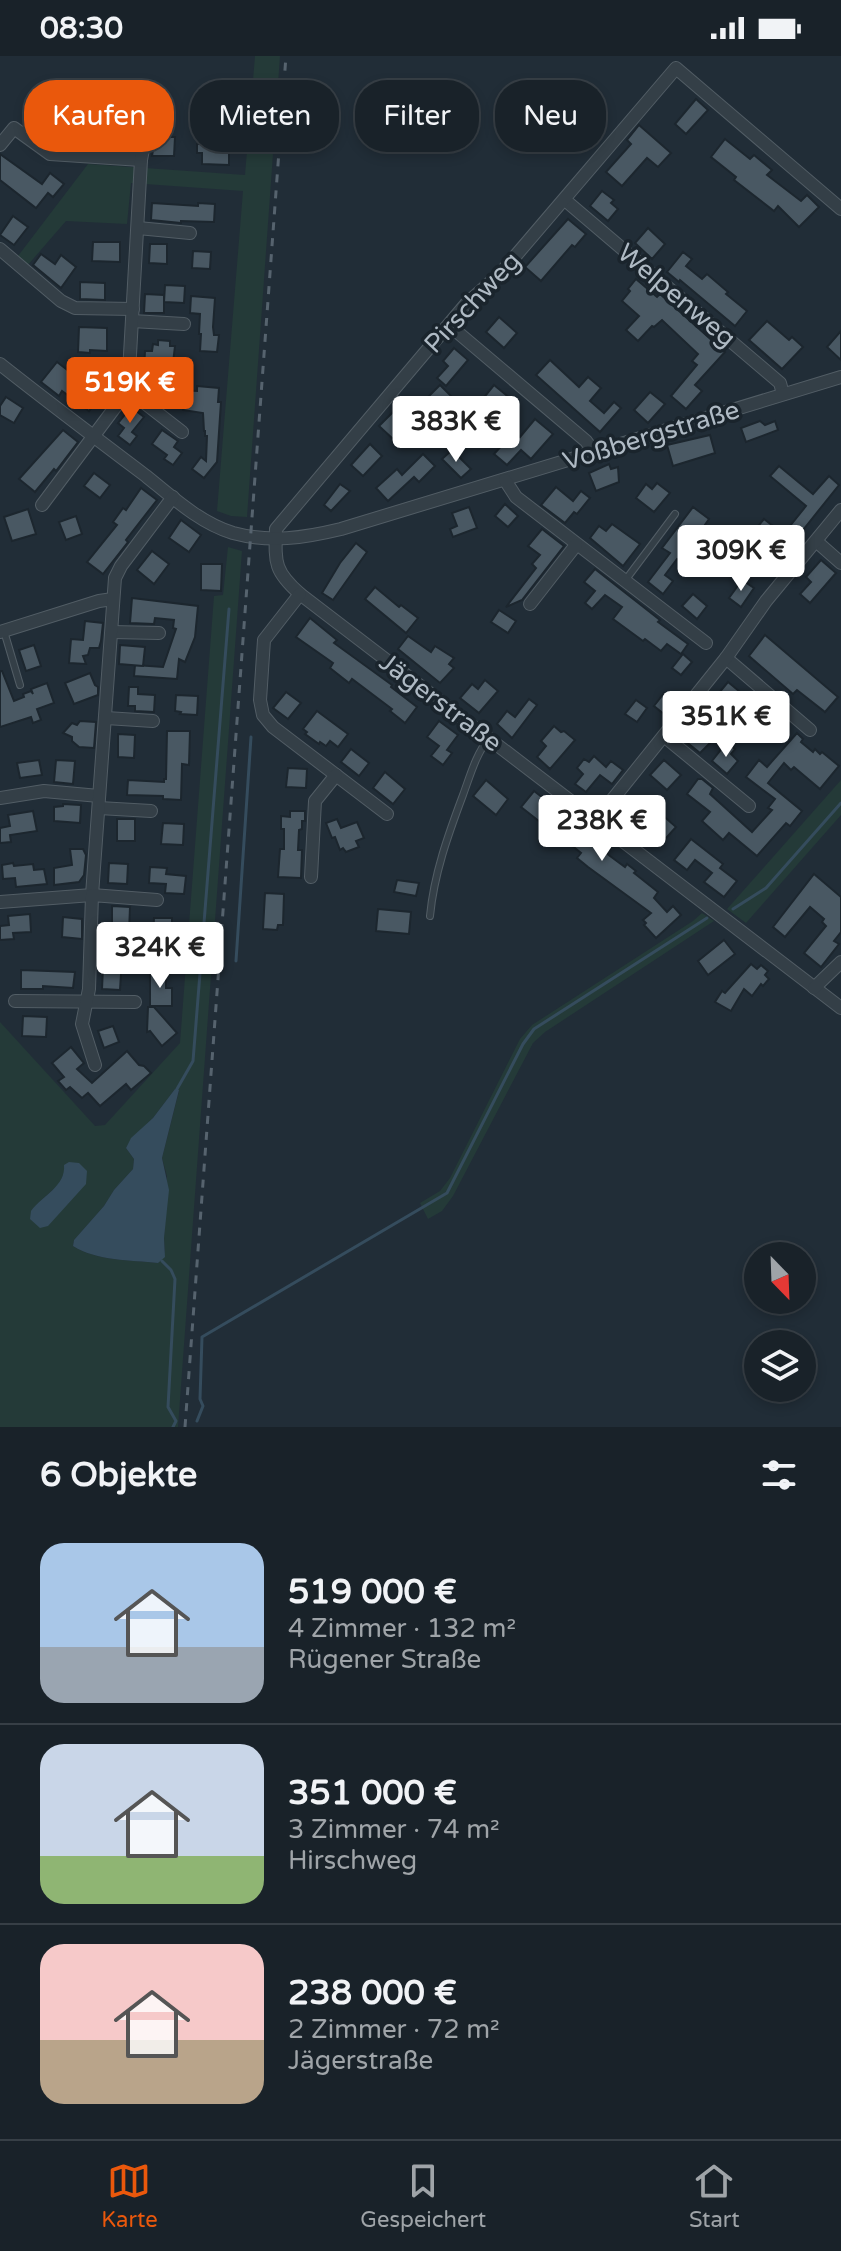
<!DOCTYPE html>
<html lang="de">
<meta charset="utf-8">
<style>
body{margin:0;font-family:"Varela Round",sans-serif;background:#262f35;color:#f1f3f6;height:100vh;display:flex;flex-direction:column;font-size:30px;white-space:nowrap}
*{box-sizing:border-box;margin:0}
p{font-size:26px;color:#9fa4a8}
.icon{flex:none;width:44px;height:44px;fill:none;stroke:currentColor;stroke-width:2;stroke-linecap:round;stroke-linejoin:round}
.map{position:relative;height:1371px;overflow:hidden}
.drawer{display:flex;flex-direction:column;background:#192229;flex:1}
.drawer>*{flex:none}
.banner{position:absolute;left:24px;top:24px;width:794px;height:72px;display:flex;gap:16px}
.needle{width:52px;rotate:157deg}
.tools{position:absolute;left:744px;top:1186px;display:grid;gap:16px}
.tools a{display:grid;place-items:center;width:72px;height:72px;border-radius:50%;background:#192229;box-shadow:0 4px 12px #0003,0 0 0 2px #373f46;font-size:40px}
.price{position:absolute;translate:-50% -68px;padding:0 18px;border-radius:8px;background:#fff;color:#222;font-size:26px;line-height:52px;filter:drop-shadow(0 2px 4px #0008)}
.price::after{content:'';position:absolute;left:50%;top:48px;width:24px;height:18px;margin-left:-12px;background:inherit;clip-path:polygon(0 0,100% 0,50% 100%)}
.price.on{background:#ea580c;color:#fff}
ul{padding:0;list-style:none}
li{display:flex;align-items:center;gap:24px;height:200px;padding:0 40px}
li+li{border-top:2px solid #373f46}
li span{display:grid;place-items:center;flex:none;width:224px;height:160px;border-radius:24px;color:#555}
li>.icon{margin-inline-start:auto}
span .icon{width:96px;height:96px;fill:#fffc;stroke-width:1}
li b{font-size:34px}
h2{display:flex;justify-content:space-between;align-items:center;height:96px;padding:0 40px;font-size:34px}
.pill{padding:0 28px;border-radius:32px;background:#192229;box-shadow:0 4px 12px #0003,0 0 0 2px #373f46;font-size:28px;line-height:72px}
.pill.on{background:#ea580c;color:#fff}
.status{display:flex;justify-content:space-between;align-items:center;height:56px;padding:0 40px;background:#192229;direction:ltr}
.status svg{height:22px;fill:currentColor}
.tabs{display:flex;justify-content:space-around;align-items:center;height:112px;border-top:2px solid #373f46;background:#192229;font-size:22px;color:#9fa4a8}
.tabs a{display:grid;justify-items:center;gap:4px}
.tabs .on{color:#ea580c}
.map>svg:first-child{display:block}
</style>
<div class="status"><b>08:30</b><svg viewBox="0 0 49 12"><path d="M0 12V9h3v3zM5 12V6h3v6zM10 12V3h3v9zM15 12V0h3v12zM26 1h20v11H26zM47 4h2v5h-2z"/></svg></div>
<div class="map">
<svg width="841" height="1371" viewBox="0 0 841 1371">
<rect width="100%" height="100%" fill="#212d37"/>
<g fill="#243a38" fill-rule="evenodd">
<path d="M255,0H280L247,461L231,460L217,455L243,135L131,127L127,168L66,165L27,210L18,200L88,108L245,119Z"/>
<path d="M228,491L242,495L178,1371H0V966L95,1070L105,1069L180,987L214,540L223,539ZM175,1033L179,1035L162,1102L167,1120L164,1182L165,1196L158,1207C130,1204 97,1205 73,1190L74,1184L104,1150L114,1134L133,1113L134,1103L126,1092L131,1083L153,1062ZM65,1116L85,1128L36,1149L58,1129Z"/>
<path d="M841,724V759L746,867L727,853Z"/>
<path d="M702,857L714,865L545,976L533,987L453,1140L442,1155L428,1163L420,1147L440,1135L450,1122L520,983L532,969L693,865Z"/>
</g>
<g fill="#354c5d">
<path d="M175,1033L179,1034L162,1102L169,1134L164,1182L165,1201L158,1207C130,1204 97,1205 73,1190L74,1184L104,1150L114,1134L133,1113L134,1103L126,1092L131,1082L153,1062Z"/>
<path d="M69,1106L79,1107L87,1115L86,1128L48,1170L40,1172L30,1163L31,1155C43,1139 66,1130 64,1109Z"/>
</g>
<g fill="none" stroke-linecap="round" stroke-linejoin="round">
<g stroke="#354c5d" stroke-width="3">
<path d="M733,853L766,832L841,747"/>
<path d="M236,905L251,681"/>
<path d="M177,1033L193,1005L229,553"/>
<path d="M162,1205L171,1214L175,1223L168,1351L176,1365L173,1371"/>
<path d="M197,1365L203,1350L200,1343L202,1281L447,1137L523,988L534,973L707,862"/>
</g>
</g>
<g fill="#495863" stroke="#1c262e" stroke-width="2">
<path d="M696,43L708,54L686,78L675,68Z"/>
<path d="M639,69L671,97L658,111L647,102L622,130L606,116L631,88L627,84Z"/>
<path d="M94,74L121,75L120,94L93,92Z"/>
<path d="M155,81H175L174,100H152Z"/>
<path d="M725,83L750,103L754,99L772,114L767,119L801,145L807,139L819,151L799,171L778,150L774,155L734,124L736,121L711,101Z"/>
<path d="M197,88H229V109L202,108V97H197Z"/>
<path d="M0,98L42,128L50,117L64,128L53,141L48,137L36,152L0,124Z"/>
<path d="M602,135L614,144L611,147L618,153L608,165L590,150Z"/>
<path d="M152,147L198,150V147L215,148L214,166L181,165V167L151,164Z"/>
<path d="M13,160L28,171L14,189L0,179Z"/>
<path d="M568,163L586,178L575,191L572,189L541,225L525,211Z"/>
<path d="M648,172L665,188L652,203L635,187Z"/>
<path d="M93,186H120V206L92,205Z"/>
<path d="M150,188H167V208L149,207Z"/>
<path d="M193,195L211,196L210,213L192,212Z"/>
<path d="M683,196L692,203L686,210L702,223L707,218L728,236L726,238L747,255L735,270L680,224L679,226L667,216Z"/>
<path d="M41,198L55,208L61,199L76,211L61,232L33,209Z"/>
<path d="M636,223L657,241L660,238L725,296L695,329L702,335L686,353L671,340L697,309L692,305L698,298L662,264L654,271L652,270L638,285L626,274L639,260L622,245L630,235L628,233Z"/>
<path d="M80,226L105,227V244L80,243Z"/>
<path d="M165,229L185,230L184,247L164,246Z"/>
<path d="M145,238L164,239V257H144Z"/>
<path d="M191,240L215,242L213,271L214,279H219L217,296L200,295L201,278H199L200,258L190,257Z"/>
<path d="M499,261L517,277L504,292L486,276Z"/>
<path d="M767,265L789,284L792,281L803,291L782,313L749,284Z"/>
<path d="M79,271L107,272V295L90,294V297L78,296Z"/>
<path d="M841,275V304L827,291Z"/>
<path d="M158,284L170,285V290H175L173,307H169L168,314L144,313L145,295H152L153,288L158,289Z"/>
<path d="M454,292L468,304L446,330L437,322L448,310L443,305Z"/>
<path d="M550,304L579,331L588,321L601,332L590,345L604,357L614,346L621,352L600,376L536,319Z"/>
<path d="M57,306L87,329L90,324L105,335L89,355L62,335L59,340L41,326Z"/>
<path d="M161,329L178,330V334L197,335V330L219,332L218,346H221L217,406L204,422L192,413L201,401L206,405L207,380H205V375H204L203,357L183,354L184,350L166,348V345H160Z"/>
<path d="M440,329L453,342L436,359L423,346Z"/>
<path d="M494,329L517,348L500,369L477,350Z"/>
<path d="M650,336L665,348L648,367L634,354Z"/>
<path d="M6,341L23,352L14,367L0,359V350Z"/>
<path d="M131,351L144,361L132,376L137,380L130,389L118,380L124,372L118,367Z"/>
<path d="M394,355L407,368L393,383L379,370Z"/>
<path d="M535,363L553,378L531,403L521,394L507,409L494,398L514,376L520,381Z"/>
<path d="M760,365L765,369L775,365L778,374L746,386L741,372Z"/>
<path d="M63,374L78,386L56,415L54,413L35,436L19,423Z"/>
<path d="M162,374L178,385L174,391L182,397L173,409L164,403L167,399L152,388Z"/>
<path d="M710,379L715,397L673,410L667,389Z"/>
<path d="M370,388L382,400L363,420L351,409Z"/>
<path d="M452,394L471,413L461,422L442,403Z"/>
<path d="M423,398L435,410L419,426L414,421L388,445L376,432L397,413L402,419Z"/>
<path d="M609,408L611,413L618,411L619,426L596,435L589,417Z"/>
<path d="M779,410L813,438L829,420L839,429L799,479L789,471L806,450L770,420Z"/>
<path d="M94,417L110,429L100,442L84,430Z"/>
<path d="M657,427L670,437L654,456L636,442L646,428L652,433Z"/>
<path d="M340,428L350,435L331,455L324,449Z"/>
<path d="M556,431L573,445L581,435L590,442L577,458L574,456L565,467L541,449Z"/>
<path d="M141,432L157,444L126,484L128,486L103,518L87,506L117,469L113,466L123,452L126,454Z"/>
<path d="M505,448L518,460L508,471L495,460Z"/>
<path d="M469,451L477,472L453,481L450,473L457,470L452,457Z"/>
<path d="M693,451L709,463L693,486L697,489L683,507L677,503L665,519L673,525L663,538L648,526L670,497L662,492Z"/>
<path d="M28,453L36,478L12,485L4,461Z"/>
<path d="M76,460L82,478L66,484L59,466Z"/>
<path d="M764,463L782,477L774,488L755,474Z"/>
<path d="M181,464L201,479L189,496L169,482Z"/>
<path d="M612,468L640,488L623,510L590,482L599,470L606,475Z"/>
<path d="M542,473L564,490L522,544L506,551L536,512L532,508L540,499L528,490Z"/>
<path d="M356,487L367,496L333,544L322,537L340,507Z"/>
<path d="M768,492L781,503L769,518L756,507Z"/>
<path d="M152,495L169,508L154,528L137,514Z"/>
<path d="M821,504L836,517L810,547L800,538L811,526L806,521Z"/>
<path d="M201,508H222L221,535L201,534Z"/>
<path d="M595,513L660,564L658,566L688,588L681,598L667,588L661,595L645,583L643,585L613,563L622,551L605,539L592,553L585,547L595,535L584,526Z"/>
<path d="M742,524L754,532L741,551L729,542Z"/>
<path d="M375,531L399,551L401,549L418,562L406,577L365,543Z"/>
<path d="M693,538L707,550L697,563L682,550Z"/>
<path d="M132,542L198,550L195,581L185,606L179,603L177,623L134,620L135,609L163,611L176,573L173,572L174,564L155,562L154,568L130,567Z"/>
<path d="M499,554L516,565L508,577L491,566Z"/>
<path d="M310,562L337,584L334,587L392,629L391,631L417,651L405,667L390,655L392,653L352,623L349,627L330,612L333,607L296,581Z"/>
<path d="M85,565L103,567L101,585L99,592H90L88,599L83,600L86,608L69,607L71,583L83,584Z"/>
<path d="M765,579L838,641L825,656L797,634L793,638L749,600Z"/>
<path d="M408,580L431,596L435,590L454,602L449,608L454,612L440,627L398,593Z"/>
<path d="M34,589L41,610L26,615L19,594Z"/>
<path d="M120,589L145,591L143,610L119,608Z"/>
<path d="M683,598L692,606L681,619L672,612Z"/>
<path d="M0,615H2L14,645L24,641L23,638L31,635L33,638L31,633L47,627L54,647L37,653L41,664L33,667L31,661L0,671Z"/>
<path d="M90,617L95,629L98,631V639L74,648L65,627Z"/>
<path d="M485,624L498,635L479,657L460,642L472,628L478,633Z"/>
<path d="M728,626L757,650L760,647L779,664L762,683L733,658L731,659L713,644Z"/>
<path d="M129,631H138V638L155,639L154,656L135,655V650H128Z"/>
<path d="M286,636L301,647L288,663L273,652Z"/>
<path d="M664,637L675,644L665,659L654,650Z"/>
<path d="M176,639L198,640L197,659L180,658L181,656L175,655Z"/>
<path d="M529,643L537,649L512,682L497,668L507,655L515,661Z"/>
<path d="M636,644L647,652L637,666L625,658Z"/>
<path d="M317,655L348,678L338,691L330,685L326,690L320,686L319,688L305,678L307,676L303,673Z"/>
<path d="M80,665L96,666L94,692L79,691L72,685V681L63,677L72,667L77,669Z"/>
<path d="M439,665L458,679L447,694L452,697L443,709L431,700L439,690L427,681Z"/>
<path d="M554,670L561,676L564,675L575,684L550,713L537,701L546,690L541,685Z"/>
<path d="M696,670L713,684L700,697L684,684Z"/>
<path d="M167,675H190L189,709L182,708L181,744L163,743V740L127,739L128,724L164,726V723H166Z"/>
<path d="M797,677L803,683L801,686L813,696L815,693L820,698L822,696L839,710L820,733L794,711L791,714L784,707L768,727L802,755L790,770L786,767L757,800L729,777L723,784L702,765L710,756L687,738L698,723H702L713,732L710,738L752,776L772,754L768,752L775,743L746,721L759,704L767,711Z"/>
<path d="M118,678L135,679L134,702L118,701Z"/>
<path d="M727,686L735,693L731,698L738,705L727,718L712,705Z"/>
<path d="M351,693L369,707L359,720L341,706Z"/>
<path d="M594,700L606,711L611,705L623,714L612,728L600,719L586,736L575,728L583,718L577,712L584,703L589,706Z"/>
<path d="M39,704L42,719L20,722L17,707Z"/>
<path d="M56,704L75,705L73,728L54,726Z"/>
<path d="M664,704L681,719L667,734L650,719Z"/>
<path d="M288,712L307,713L306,732L286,731Z"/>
<path d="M385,716L405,733L393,748L373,732Z"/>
<path d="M486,724L508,743L496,759L473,740Z"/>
<path d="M534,735L585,774L583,777L610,800L625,811L627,808L636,815L634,817L658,836L654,842L667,856L673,850L681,859L656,882L644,869L646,867L643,864L651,857L588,811L577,802L581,797L560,780L557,784L546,776L549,773L521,751Z"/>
<path d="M642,741L676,771L659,790L639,772L636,775L622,762Z"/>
<path d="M63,748L81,749L80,767L54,765V751L63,750Z"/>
<path d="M33,755L37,775L10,779L11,786L0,787V772L10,770L8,759Z"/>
<path d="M290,755H305V765H302V773L299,774L298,794H302L301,822L278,821L280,793H284V773H281V760L290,761Z"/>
<rect x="117" y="763" width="18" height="22"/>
<path d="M337,763L341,772L357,766L364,782L356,785L359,791L346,796L343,792L340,794L335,781L332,782L326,767Z"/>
<path d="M163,767L184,768L183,789L161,788Z"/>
<path d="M691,783L723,808L720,812L737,825L724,841L704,826L712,817L695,804L687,814L674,804Z"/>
<path d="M70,793H83L86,799L84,819L79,826L54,829V812L72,809Z"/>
<path d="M13,807L14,810L33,808L34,814L44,813L47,828L16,831L15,822L3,823L2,809Z"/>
<path d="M109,807L128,808L127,828L108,827Z"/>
<path d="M150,811L167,812L166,818L186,820L184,838L165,837L166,828L149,827Z"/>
<path d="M814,818L841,841V876L834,885L839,888L821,911L804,897L826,870L822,866L824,863L810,851L785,881L773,871Z"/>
<path d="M397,824L419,827L416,840L394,836Z"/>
<path d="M265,837L284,838L283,869H278L277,874L263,873Z"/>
<path d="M112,850L130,851L129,877H121L120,901L122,902L120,934L102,933L103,911H106L108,879L112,876Z"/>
<path d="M378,853L411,856L409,878L376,875Z"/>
<path d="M30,858L31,876L13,877L14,883L0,884V870L9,869L8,860Z"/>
<path d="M63,861L82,863V883L62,881Z"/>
<path d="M154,862H172V883L153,882Z"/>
<path d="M724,884L735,898L708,919L698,905Z"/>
<path d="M751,908L757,913L761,909L768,915L765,919L769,923L763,930L761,928L752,940L744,933L731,955L715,946L722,935L725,937Z"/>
<path d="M21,914L75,916L73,932L43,930V933H21Z"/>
<path d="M150,916H166V932H172V950H150Z"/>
<path d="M148,951H154L177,977L162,990L150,975L147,976Z"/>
<path d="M23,960L47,961L46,981L22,980Z"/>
<path d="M113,970L119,986L104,992L98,975Z"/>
<path d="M71,991L84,1007L77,1013L92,1027L127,995L139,1009L144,1010L151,1017L131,1034L126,1028L100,1050L88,1037L82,1042L70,1031L66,1034L58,1025L64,1021L52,1007Z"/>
</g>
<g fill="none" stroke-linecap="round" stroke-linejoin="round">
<defs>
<g id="lane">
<path d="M624,526L675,458"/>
<path d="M4,575L20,629"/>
<path d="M430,860C434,818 448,779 463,739C470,720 476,698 489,682"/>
</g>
<g id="street">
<path d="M0,89L14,72L50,98L141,104"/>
<path d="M565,144L780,327L783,338"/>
<path d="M841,153L676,12L500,218L466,248L276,473C275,507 274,515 300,538L841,952"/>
<path d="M138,172L190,177"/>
<path d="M0,193L61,245L75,252L133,253"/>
<path d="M132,265L184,268"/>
<path d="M449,269L586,385L594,396"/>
<path d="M0,308C48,346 97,383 146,420C172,441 200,467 233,477C270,487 304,482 341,473L841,321"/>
<path d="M128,334L182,376"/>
<path d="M505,424L516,441L706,587"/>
<path d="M42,449L128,334L141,104L147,72"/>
<path d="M816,485L841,507"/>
<path d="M300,538L264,584L260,644L263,659L273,671L387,758"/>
<path d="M530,548L576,489"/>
<path d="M0,576L99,545L113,543"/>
<path d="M112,576L159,577"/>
<path d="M726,602L810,674"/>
<path d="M106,662L153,665"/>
<path d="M664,680L749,750"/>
<path d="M0,742L44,735L99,740"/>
<path d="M99,752L151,755"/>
<path d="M596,764L726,602L766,545L841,454"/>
<path d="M311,821L315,745L336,719"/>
<path d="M0,846L92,839L115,522L121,510L173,441"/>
<path d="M814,932L841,906"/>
<path d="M15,945L135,946"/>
<path d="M95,1009L82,968L89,933L92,839L157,844"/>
</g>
</defs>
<use href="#lane" stroke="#525d65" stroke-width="8"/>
<use href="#street" stroke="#525d65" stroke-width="14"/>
<use href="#lane" stroke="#343f47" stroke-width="6"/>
<use href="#street" stroke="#343f47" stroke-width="12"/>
<path stroke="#56636e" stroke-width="3" stroke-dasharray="8 8" stroke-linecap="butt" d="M185,1371L286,0"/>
</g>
<g text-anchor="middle" stroke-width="7" stroke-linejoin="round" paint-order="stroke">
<g font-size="26" fill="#afbac4" stroke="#1a242c">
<text transform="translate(677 239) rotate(40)" y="9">Welpenweg</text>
<text transform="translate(472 246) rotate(-47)" y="9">Pirschweg</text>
<text transform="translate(651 379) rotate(-17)" y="9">Voßbergstraße</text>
<text transform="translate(441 646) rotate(37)" y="9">Jägerstraße</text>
</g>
</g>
</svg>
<div class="tools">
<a><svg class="needle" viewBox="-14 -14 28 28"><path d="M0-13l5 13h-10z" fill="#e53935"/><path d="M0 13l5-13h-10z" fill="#9fa4a8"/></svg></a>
<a><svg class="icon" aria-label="layers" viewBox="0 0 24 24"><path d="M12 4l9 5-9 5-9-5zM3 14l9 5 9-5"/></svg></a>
</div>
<b class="price on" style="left:130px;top:369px">519K €</b>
<b class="price" style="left:456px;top:408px">383K €</b>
<b class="price" style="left:741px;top:537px">309K €</b>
<b class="price" style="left:726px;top:703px">351K €</b>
<b class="price" style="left:602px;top:807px">238K €</b>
<b class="price" style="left:160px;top:934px">324K €</b>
<div class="banner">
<a class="pill on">Kaufen</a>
<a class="pill">Mieten</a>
<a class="pill">Filter</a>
<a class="pill">Neu</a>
</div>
</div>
<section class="drawer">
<h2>6 Objekte<svg class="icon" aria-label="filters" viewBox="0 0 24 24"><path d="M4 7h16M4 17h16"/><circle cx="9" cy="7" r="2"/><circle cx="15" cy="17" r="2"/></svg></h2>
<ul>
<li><span style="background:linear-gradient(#a9c7e8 65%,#9aa5b1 0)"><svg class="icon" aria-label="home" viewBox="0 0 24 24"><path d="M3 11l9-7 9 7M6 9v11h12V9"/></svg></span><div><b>519 000 €</b><p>4 Zimmer · 132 m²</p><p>Rügener Straße</p></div></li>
<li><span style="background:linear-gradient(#c9d6e8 70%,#8fb573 0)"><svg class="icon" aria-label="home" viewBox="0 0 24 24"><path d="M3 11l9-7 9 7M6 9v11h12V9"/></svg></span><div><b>351 000 €</b><p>3 Zimmer · 74 m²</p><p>Hirschweg</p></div></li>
<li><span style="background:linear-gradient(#f6c9c9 60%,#b9a48a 0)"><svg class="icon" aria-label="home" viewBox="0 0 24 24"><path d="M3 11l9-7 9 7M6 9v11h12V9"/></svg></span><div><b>238 000 €</b><p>2 Zimmer · 72 m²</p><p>Jägerstraße</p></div></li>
</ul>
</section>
<nav class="tabs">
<a class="on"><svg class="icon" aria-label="map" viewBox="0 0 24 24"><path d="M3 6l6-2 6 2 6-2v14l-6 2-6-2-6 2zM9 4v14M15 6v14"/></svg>Karte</a>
<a><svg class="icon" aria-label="saved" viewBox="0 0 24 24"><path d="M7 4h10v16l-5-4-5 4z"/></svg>Gespeichert</a>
<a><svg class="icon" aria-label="home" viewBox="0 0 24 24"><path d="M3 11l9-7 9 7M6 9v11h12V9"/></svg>Start</a>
</nav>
